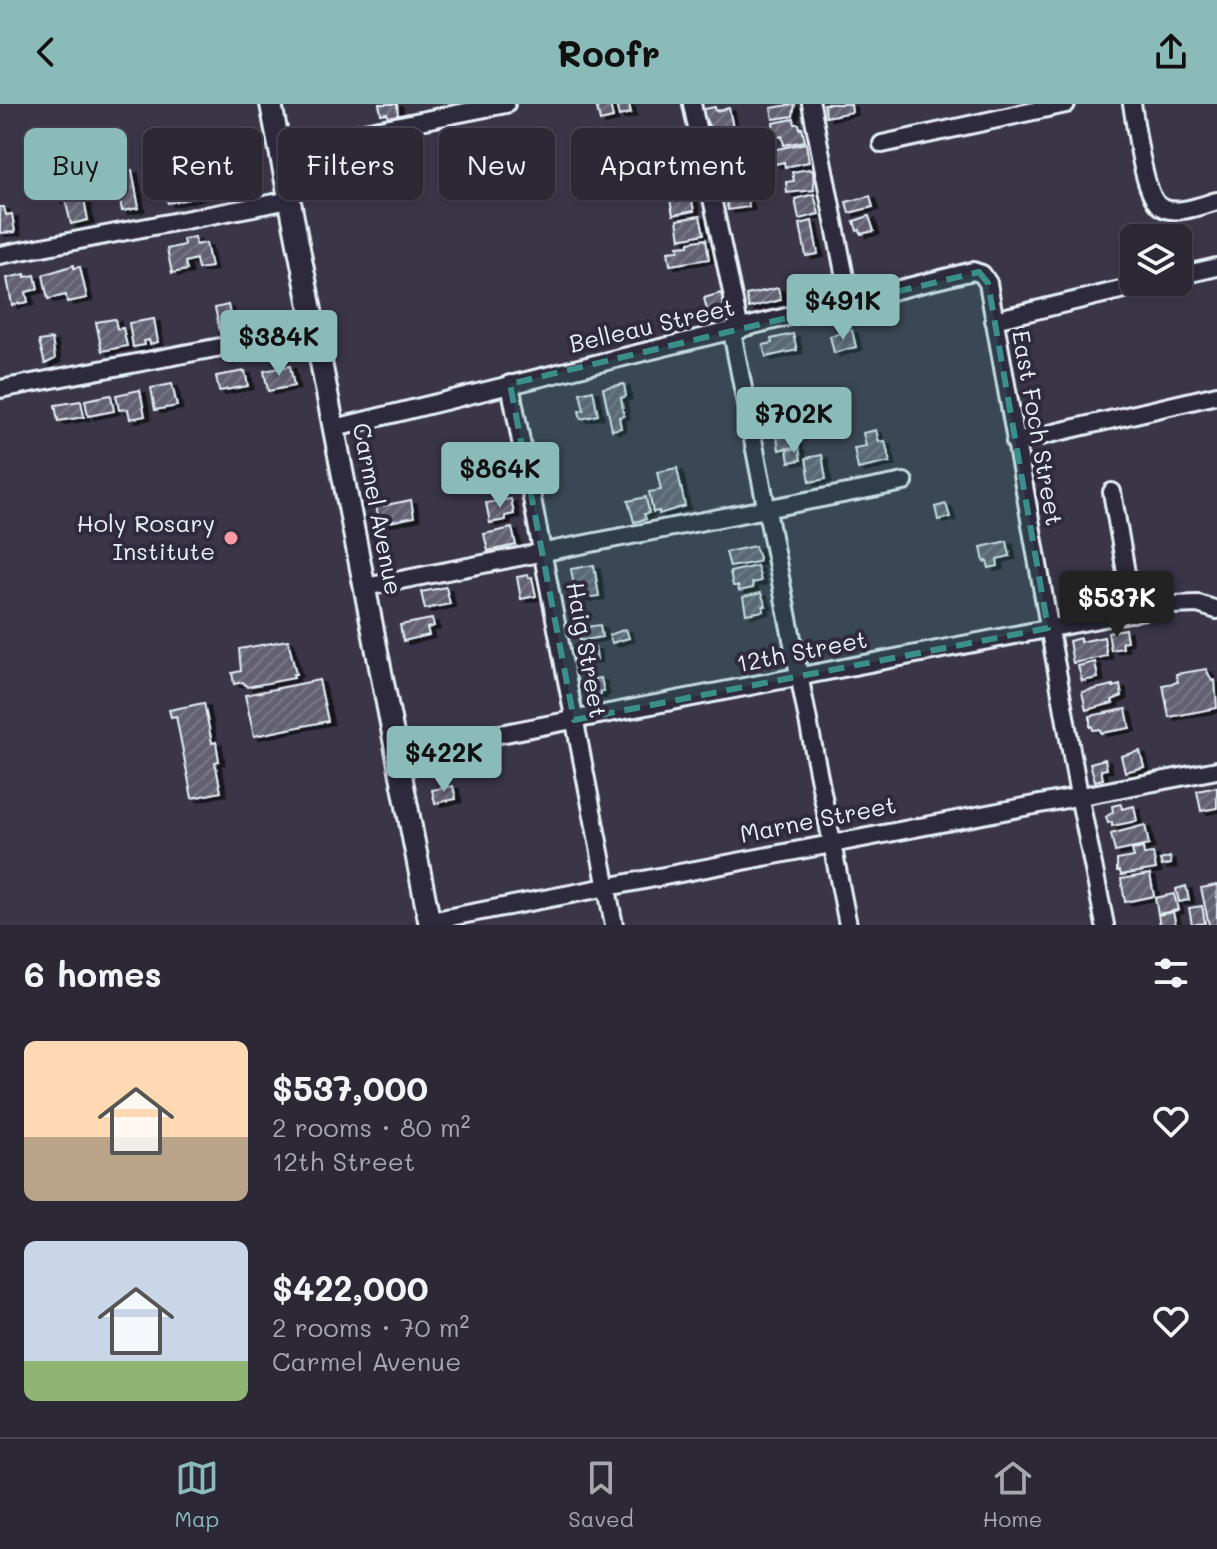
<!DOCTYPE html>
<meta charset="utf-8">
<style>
body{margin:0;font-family:Mali,sans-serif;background:#34303e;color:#f1f3f6;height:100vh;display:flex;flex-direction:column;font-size:30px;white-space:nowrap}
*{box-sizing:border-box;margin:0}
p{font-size:26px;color:#a6a6ad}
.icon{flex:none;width:44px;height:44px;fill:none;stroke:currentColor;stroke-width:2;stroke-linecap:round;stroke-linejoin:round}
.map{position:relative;height:821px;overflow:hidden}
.drawer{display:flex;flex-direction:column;background:#2c2836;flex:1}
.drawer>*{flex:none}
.guide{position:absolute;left:24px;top:24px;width:800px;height:72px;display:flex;gap:16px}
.buttons{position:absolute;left:1120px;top:120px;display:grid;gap:16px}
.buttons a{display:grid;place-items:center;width:72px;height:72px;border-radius:12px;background:#2c2836;box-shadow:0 2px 6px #0004,0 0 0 2px #484451;font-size:40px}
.price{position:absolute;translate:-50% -68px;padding:0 18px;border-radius:8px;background:#8bbbb9;color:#111;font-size:26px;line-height:52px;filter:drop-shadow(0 2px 4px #0008)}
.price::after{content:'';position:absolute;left:50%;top:48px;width:24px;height:18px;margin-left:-12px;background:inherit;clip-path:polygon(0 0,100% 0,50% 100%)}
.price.selected{background:#222;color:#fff}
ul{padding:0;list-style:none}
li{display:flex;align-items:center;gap:24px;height:200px;padding:0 24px}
li span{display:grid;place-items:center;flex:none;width:224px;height:160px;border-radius:12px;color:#555}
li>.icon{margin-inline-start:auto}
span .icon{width:96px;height:96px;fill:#fffc;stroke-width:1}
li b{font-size:34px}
h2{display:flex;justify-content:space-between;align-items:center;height:96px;padding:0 24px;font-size:34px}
.tag{padding:0 28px;border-radius:12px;background:#2c2836;box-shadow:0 2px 6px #0004,0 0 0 2px #484451;font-size:28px;line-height:72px}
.tag.selected{background:#8bbbb9;color:#111}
header{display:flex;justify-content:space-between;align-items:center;height:104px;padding:0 24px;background:#8bbbb9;color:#111;font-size:36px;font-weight:800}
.tabs{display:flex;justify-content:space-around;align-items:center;height:112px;border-top:2px solid #484451;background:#2c2836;font-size:22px;color:#a6a6ad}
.tabs a{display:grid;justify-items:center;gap:4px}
.tabs .selected{color:#8bbbb9}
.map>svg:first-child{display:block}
</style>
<header><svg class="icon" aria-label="back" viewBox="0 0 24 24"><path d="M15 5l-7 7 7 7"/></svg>Roofr<svg class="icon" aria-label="share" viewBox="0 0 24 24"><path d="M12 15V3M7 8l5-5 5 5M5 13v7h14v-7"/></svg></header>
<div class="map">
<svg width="1217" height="821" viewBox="0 0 1217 821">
<defs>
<pattern id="building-hatch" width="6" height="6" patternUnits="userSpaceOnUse" patternTransform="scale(2)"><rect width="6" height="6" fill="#636171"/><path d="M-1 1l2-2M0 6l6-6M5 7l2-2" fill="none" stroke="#797886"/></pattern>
<filter id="shadow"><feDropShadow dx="5.5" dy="3" stdDeviation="0" flood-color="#0009"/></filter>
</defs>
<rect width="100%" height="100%" fill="#3a3648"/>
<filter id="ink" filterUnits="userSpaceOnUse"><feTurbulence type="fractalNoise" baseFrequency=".0125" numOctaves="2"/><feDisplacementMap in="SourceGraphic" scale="16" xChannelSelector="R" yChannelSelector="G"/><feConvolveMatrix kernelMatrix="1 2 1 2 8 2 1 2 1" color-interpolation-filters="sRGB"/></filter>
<g filter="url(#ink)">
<g fill="url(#building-hatch)" stroke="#e8f1f8" stroke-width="2" filter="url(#shadow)">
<path d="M379,0H397L398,11L388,13L387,9L381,10Z"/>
<path d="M596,0H610L613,14L600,17Z"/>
<path d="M616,0H629L631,9L619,12Z"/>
<path d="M795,0L793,12L773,15L771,4Z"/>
<path d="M824,0H851L852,8L826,13Z"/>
<path d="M715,3L716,7L729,4L733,24L712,28L706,16L701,17L699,6Z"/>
<path d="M794,15L795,20H799L800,25L802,24L805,37L784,41L782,32L775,34L773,19Z"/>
<path d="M806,39L809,58L785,63L784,58L775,60L772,46Z"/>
<path d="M350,45L352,58L331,62L328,49Z"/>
<path d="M204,65L205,71L209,70L212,84L206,85L207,91L192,94L188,75L193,73L192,68Z"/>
<path d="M809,65L813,67L814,86L787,89L786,78L794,77L792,68Z"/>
<path d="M132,66L139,104L122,107L118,85L129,83L128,80L121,81L119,69Z"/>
<path d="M179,73L181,80L186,79L189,95L168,99L164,83L168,81L167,76Z"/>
<path d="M84,74L87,86L76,88L78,96L84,95L88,116L71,120L65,95L56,96L53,81Z"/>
<path d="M690,87L694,107L673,111L669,91Z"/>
<path d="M746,88L749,103L728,106L725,91Z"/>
<path d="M814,90L819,110L799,115L795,95Z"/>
<path d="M870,92L873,103L849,109L846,98Z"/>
<path d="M0,103H4L6,111L12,110L15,128L0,129Z"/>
<path d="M700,112L704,130L680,135L677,116Z"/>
<path d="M869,112L874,127L861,130L860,126L857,127L854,117Z"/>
<path d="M812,117L818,150L806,152L800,120Z"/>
<path d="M195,133L196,141L206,139L211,163L198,165L196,155L185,158L187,166L172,169L167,145L184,141L183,135Z"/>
<path d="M706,135L709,155L670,161L668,147L679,146L678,142L689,141V138Z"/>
<path d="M74,161V164L80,163L87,194L67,198L66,191L48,195L43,171Z"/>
<path d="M25,170V173L35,171L38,185L26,188L28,198L12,201L7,174Z"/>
<path d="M826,172L829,184L798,192L795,180Z"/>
<path d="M778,184L781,196L749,204L746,191Z"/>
<path d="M721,189L726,210L709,214L704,194Z"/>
<path d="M228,201L233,223L220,228L215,204Z"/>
<path d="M115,215L117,225L123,224L127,242L102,247L96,218Z"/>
<path d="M154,215L158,238L150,240L149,236L144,237L145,241L133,243L129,219Z"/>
<path d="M852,226L856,243L834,249L830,232Z"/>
<path d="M793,230L797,246L766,253L763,241L772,239L771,235Z"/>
<path d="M52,235L55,255L45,260L39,237Z"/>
<path d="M290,262L294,282L268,287L264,267Z"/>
<path d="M245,267L248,282L219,287L216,272Z"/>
<path d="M172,280L177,302L155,306L151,284Z"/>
<path d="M624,280L626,292L621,294L624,312L619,313L621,324L612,326L603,284Z"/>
<path d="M140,286L145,312L130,315L128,305L119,306L116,291Z"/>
<path d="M593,286L598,311L581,315L579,307L584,306L580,289Z"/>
<path d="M111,291L114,307L88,312L85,296Z"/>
<path d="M81,297L84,313L58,317L55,301Z"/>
<path d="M876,326L879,338L885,337L890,358L858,365L854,344L866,342L863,329Z"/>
<path d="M794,329L797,342L779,346L777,333Z"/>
<path d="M799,344L801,356L789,358L787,346Z"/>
<path d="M822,351L826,375L810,378L806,354Z"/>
<path d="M677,364L685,402L659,410V407L653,408L649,388L661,386L657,368Z"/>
<path d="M646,393L649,409L644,410L646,415L634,418L628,397Z"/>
<path d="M511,395L514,410L505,412V416L490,419L486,399Z"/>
<path d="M411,396L414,413L380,420L376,403Z"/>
<path d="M946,400L950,413L938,416L935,403Z"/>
<path d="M512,424L516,441L488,447L484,430Z"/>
<path d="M1007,437L1010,452L997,455L998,462L989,464L987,457L984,458L981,443Z"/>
<path d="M755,442L759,454L758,458L730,463L726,448Z"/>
<path d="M594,461L599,492L576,495L571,465Z"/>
<path d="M757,462L761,477L752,479L753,484L739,487L738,482H733L730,468Z"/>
<path d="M528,471L529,474L532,473L536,492L521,495L517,473Z"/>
<path d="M446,483L450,500L425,505L421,488Z"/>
<path d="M761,489L766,502H763L764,507L746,510L743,493Z"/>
<path d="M432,515L434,522L427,524L429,531L403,537L400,521Z"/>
<path d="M600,521L602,533L580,537L578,524Z"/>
<path d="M626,525L629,534L612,539L609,531Z"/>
<path d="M1125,525L1127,537L1122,538L1123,544L1111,546L1108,528Z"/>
<path d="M1104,533L1107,552L1073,559L1069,537L1080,534V538Z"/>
<path d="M288,536L296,570H293L294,574L247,583L243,578L234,580L232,569L241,567L239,545Z"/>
<path d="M595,543L597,555L578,557L576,545Z"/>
<path d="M1095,558L1098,574L1082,577L1078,562Z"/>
<path d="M1206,565L1212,577L1215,576L1217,604L1169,613L1163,581L1178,578L1176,570Z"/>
<path d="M601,574L604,588H601V591H590L588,576Z"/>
<path d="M319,576L328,617L254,632L245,591Z"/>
<path d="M1113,581V583L1120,581L1122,592L1112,596L1113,599L1086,606L1082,588Z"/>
<path d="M204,599L212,639L216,638L219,657L215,658L221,688L192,694L176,612L171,613L169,606Z"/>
<path d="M1126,605L1130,624L1101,629L1100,625L1093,626L1092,622L1090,623V612Z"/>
<path d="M1140,647L1144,663L1125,668L1121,652Z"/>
<path d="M1105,655L1107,665L1101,666L1103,675L1095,677L1090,659Z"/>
<path d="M453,682L456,695L435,699L432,686Z"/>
<path d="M1217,683V704L1201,707L1197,687Z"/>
<path d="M1121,700L1122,705L1134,702L1137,717L1112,722V718L1108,719L1106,713L1113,708L1112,702Z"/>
<path d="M1145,721L1149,741L1115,748L1111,730Z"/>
<path d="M1143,744L1144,751L1153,749L1156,765L1121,771L1120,767H1117V756L1134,753L1132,746Z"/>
<path d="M1170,753L1171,760L1162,762L1160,756Z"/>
<path d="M1150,770L1154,792L1125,798L1121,775Z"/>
<path d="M1217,781V821H1209L1201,784Z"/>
<path d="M1186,782L1189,796L1179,798L1176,785Z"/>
<path d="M1174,790L1178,806L1158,810L1155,794Z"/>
<path d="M1202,802L1205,819L1192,821L1189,804Z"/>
<path d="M1173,808L1176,821H1160L1158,811Z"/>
</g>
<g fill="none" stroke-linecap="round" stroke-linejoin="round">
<defs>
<g id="minor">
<path d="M692,0L740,226"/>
<path d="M811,0L850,199"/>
<path d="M1132,0C1136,21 1143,93 1161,103C1176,112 1202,101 1217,97"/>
<path d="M882,40L1066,0"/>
<path d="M279,45L506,0"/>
<path d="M0,151L290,96"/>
<path d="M1178,172L1217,163"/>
<path d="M994,216L1154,178"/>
<path d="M732,228L848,821"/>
<path d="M510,280L614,821"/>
<path d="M0,285L315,225"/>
<path d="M335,324L973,167L982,170L988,179L1079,691L1105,821"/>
<path d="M1015,338L1217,291"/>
<path d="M1112,388L1133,509"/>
<path d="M365,483L904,378"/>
<path d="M396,650L1171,501L1198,500L1217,506"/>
<path d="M430,817L1217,666"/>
</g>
<path id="major" d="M271,0L430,821"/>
</defs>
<use href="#minor" stroke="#e8f1f8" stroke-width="22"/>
<use href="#major" stroke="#e8f1f8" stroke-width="26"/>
<use href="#minor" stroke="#2f2a3d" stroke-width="16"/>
<use href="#major" stroke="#2f2a3d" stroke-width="20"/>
</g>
</g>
<path fill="#3a8f8a" fill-opacity="0.2" stroke="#3a8f8a" stroke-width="6" stroke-dasharray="16 10" stroke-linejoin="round" d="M979,168L988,179L1048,524L574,616L510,280Z"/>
<circle fill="#ff9aa2" stroke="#2f2a3d" stroke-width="3" cx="231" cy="434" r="8"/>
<g text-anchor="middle" stroke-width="8" stroke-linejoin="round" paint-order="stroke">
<g font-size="24" fill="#e8f1f8" stroke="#2f2a3d">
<text transform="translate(652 222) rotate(-13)" y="8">Belleau Street</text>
<text transform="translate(1037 324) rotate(80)" y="8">East Foch Street</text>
<text transform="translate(377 405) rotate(79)" y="8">Carmel Avenue</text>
<text transform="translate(586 546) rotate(80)" y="8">Haig Street</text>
<text transform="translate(802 548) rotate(-11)" y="8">12th Street</text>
<text transform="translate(818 716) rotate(-11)" y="8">Marne Street</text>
</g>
<g font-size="24" fill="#e8f1f8" stroke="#2f2a3d" text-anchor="end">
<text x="215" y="428">Holy Rosary<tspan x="215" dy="28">Institute</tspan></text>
</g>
</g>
</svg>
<div class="buttons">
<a><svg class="icon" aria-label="layers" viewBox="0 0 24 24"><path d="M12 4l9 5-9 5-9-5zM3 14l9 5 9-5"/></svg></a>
</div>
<b class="price" style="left:843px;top:238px">$491K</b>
<b class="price" style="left:279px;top:274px">$384K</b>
<b class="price" style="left:794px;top:351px">$702K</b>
<b class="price" style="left:500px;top:406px">$864K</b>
<b class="price selected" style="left:1117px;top:535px">$537K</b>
<b class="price" style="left:444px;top:690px">$422K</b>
<div class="guide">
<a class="tag selected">Buy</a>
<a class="tag">Rent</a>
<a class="tag">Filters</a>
<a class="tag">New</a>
<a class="tag">Apartment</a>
</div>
</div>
<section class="drawer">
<h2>6 homes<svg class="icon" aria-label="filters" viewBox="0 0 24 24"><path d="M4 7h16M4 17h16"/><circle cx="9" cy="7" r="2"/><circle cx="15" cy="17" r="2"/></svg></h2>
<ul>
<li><span style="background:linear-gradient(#ffd9b3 60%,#b9a48a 0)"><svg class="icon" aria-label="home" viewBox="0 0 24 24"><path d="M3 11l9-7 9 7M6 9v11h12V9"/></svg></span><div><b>$537,000</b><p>2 rooms · 80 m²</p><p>12th Street</p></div><svg class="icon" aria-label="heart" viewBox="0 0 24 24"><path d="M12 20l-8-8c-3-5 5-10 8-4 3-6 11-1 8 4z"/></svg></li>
<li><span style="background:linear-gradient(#c9d6e8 75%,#8fb573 0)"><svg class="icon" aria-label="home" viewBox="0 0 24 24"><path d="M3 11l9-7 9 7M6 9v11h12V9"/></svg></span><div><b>$422,000</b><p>2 rooms · 70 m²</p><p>Carmel Avenue</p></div><svg class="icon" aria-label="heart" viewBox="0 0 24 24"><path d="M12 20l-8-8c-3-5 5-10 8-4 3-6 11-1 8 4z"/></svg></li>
</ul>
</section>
<nav class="tabs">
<a class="selected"><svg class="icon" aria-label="map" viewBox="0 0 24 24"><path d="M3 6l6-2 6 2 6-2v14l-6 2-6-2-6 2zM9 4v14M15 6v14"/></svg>Map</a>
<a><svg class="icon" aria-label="saved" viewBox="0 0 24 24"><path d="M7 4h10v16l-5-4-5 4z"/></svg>Saved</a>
<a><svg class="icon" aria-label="home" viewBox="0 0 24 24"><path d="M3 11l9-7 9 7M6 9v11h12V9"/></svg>Home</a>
</nav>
